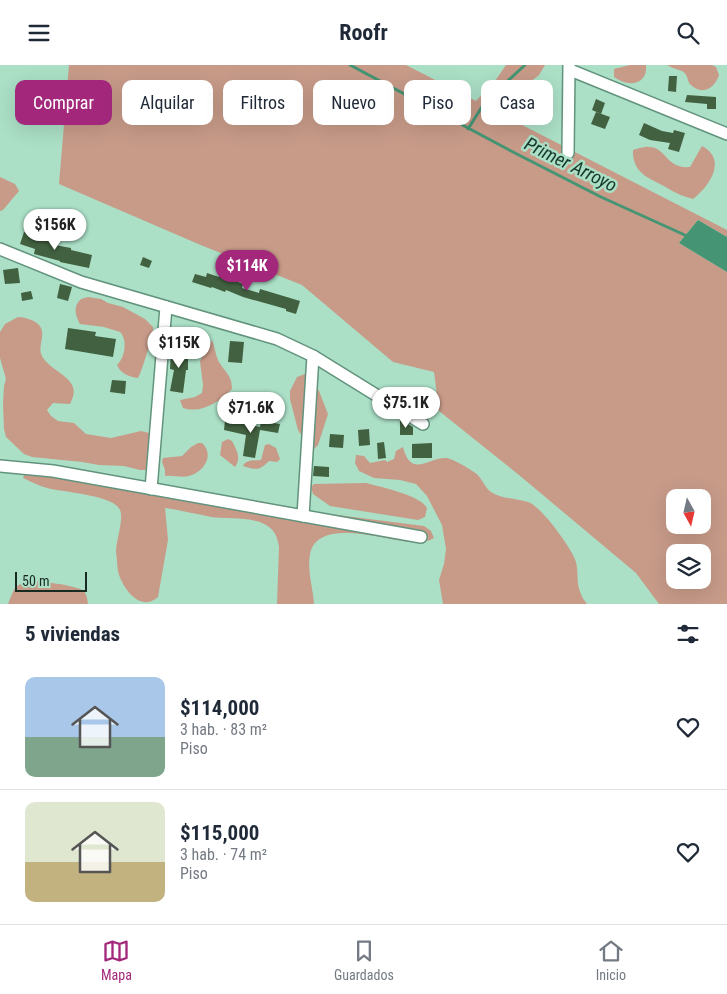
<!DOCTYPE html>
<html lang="es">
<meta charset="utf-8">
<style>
body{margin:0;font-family:"Roboto Condensed",sans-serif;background:#f2f2f3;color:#1f2937;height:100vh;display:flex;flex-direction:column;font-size:19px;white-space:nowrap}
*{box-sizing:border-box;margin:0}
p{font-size:16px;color:#747a83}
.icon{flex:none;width:28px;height:28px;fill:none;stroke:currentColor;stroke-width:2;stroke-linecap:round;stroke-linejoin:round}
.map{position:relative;height:539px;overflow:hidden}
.drawer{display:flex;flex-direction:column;background:#fff;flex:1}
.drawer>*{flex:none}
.banner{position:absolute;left:15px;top:15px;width:698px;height:45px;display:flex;gap:10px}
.needle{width:32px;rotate:172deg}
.tools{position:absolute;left:666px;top:424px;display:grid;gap:10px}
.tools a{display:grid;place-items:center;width:45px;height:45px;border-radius:10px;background:#fff;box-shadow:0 5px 20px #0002;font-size:25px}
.scale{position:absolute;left:15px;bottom:12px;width:72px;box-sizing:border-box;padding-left:5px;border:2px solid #172b22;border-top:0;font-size:14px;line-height:18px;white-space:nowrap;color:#172b22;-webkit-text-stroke:4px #abdfc6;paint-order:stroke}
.price{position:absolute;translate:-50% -42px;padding:0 11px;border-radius:18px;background:#fff;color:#222;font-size:16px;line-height:32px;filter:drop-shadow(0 1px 2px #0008)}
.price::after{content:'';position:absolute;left:50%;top:30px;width:15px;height:11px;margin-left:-8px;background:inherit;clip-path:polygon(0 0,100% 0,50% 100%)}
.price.current{background:#a3287c;color:#fff}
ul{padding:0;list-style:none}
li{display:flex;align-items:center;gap:15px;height:125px;padding:0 25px}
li+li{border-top:1px solid #e0e1e3}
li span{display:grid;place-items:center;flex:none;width:140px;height:100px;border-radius:10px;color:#555}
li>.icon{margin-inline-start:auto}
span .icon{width:60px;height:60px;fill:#fffc;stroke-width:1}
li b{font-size:21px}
h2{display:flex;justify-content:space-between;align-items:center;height:60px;padding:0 25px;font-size:21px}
.pill{padding:0 18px;border-radius:10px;background:#fff;box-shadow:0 5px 20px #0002;font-size:18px;line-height:45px}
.pill.current{background:#a3287c;color:#fff}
header{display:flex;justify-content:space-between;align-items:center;height:65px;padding:0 25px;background:#fff;font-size:22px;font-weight:700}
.menu{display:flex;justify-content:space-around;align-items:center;height:70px;border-top:1px solid #e0e1e3;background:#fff;font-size:14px;color:#747a83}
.menu a{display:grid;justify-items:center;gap:2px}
.menu .current{color:#a3287c}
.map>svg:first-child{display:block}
</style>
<header><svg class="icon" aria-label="menu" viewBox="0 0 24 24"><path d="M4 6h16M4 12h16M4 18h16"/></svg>Roofr<svg class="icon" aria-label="search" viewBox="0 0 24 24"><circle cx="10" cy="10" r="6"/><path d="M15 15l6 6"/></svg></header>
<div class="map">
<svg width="727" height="539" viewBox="0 0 727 539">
<rect width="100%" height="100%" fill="#abdfc6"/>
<g fill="#c89b89" fill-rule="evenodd">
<path d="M69,0H406L476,36L495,16L506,0H545L539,10L514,30L504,29L491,44L727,165V172L698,155L679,178L727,207V539H659L636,508L519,410L439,346L434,307L393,297L302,220L203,181L59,119ZM675,432H702V460H675ZM675,488H702V515H675Z"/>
<path d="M630,0H646C648,21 627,22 614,12V4Z"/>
<path d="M667,0H712L716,2L719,10C714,25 701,31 689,18C685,2 681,8 667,0Z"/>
<path d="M702,81C727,94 711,120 693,134C681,131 674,127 664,121C648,113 632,107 633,85C638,84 644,81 649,82C666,82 666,104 690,102Z"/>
<path d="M0,112L15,119L19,126L3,145L0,146Z"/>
<path d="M88,232L101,234L108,238L123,242L145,254L153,262C154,268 141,309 138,313C129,312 120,308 117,300C125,293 128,275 120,267L104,262L80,259C75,250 73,241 81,234Z"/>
<path d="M18,252C24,252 35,255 39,260C47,269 37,281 42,291C52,309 85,313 70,339L53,338L47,345L51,351L58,356L74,358L86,369L111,373L141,366L149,368L154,374L148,405H140L124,401L99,400L82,397L32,392L24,389L6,372L4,364L3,339L4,321L6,314L0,293V267L5,259Z"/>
<path d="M212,275C215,282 215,288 218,295C224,307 232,309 232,324C219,337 202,349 183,343L180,335L195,332L202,328L203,320L200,296Z"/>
<path d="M305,309L311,314L319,326L328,349L318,380L312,386L298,365L290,334V326L297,312Z"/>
<path d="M228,374L232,376C236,384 242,393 235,402L220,390L222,377Z"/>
<path d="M198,378H202C215,390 204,407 189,411C181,413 173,410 165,411V405L162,397L163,393L182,391L191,382Z"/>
<path d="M269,379L276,383L280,394L277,397L269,396C259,406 256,405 243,401C247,394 254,396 261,395L265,380Z"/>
<path d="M403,382C411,414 429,392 446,393C452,393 468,403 474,407C482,412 484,422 491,427C502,434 515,433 528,437C541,441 568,479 574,492C580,503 575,517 581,529C582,533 585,536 587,539H443L439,515L444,499L446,484L442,460L427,431L416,419L400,415L374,413L359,406L355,398L356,390L364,391L370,398L385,395L387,397L394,394L396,386Z"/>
<path d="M26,406C84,414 142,424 200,430C231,434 261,433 290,444L424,461L431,466L434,473C427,477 420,478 412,477C387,476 318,451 310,489C307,506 313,522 314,539H277L279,482C278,475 276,467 269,462C255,451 228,454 211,452C196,449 180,445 165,443L168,475L158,532C154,535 150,538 144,537C132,536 120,517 118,506C117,500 117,493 116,487C116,476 124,454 120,445C115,431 66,427 51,424C41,422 32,417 23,413Z"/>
<path d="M366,418C381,422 420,430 427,443L425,452L418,455L330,441L313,429L311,422L314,419Z"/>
<path d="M34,516C44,517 74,520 82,525C87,528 87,533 88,539H8C15,522 14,519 34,516Z"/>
</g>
<path fill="#459574" d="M698,155L727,172V207L679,178Z"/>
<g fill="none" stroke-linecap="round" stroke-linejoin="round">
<g stroke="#459574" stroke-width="3">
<path d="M350,0L513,87L601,132L687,171"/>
<path d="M468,64L485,37L525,0"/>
</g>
</g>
<g fill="#426140">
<path d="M669,11H677L676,27L668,26Z"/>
<path d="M687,30L716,32V44H707V39L685,37Z"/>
<path d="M596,34L605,38L601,49L592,45Z"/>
<path d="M596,47L610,52L605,64L591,59Z"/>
<path d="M644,58L662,66L673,68L674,65L685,68L679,87L668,84L670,78L650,75L639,70Z"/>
<path d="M24,167L56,176L55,180L71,183V185L92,190L89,203L60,197V196L34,189L35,184L20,179Z"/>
<path d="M143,192L152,196L149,203L140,200Z"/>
<path d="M18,203L20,218L5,219L3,205Z"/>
<path d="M207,208L219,212L220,208L230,212V214L243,219L242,223L259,228L260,224L300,236L296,249L286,246V244L243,232L226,225L225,227L212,222L211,223L192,217L195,209L206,212Z"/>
<path d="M60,219L72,222L68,236L57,233Z"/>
<path d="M31,226L33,234L22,236L21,228Z"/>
<path d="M68,263L96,267L95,271L116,274L113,292L65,284Z"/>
<path d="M230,276L244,277L242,298L228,297Z"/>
<path d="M171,285H188V305H186L183,328L170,326L174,305L170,304Z"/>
<path d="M112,315L126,316L125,329L110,327Z"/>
<path d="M400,354L413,362V370H400Z"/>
<path d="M225,355L260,362L261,356L280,359L278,368L260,365L255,393L243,391L246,370L224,365Z"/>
<path d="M369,364L370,380L359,381L358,365Z"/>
<path d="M330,369L344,370L343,383L329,382Z"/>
<path d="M384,377L386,393L378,394L377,378Z"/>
<path d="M432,378V393H412V379Z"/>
<path d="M314,401L329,402V412L313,411Z"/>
</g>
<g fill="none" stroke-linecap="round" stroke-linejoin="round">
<defs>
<g id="minor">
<path d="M570,5L727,69"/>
<path d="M568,88L569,0"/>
<path d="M0,184L81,217L277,274L313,291L423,359"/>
<path d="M0,401L53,406L421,472"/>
<path d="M151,424L166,242"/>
<path d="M303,451L313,291"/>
</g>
</defs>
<use href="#minor" stroke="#62937c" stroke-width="14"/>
<use href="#minor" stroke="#fff" stroke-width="11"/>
</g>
<g text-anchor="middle" stroke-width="5" stroke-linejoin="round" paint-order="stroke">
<g font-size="19" font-style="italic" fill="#163a2b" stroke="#abdfc6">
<text transform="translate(571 99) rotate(26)" y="7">Primer Arroyo</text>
</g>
</g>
</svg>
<div class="tools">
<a><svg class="needle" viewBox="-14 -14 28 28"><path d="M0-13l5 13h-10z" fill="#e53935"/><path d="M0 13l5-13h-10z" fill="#747a83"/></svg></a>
<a><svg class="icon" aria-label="layers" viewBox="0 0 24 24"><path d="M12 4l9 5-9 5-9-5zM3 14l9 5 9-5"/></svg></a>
</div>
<div class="scale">50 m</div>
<b class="price" style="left:55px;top:186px">$156K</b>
<b class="price current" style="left:247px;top:227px">$114K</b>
<b class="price" style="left:179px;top:304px">$115K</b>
<b class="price" style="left:406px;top:364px">$75.1K</b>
<b class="price" style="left:251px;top:369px">$71.6K</b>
<div class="banner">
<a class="pill current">Comprar</a>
<a class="pill">Alquilar</a>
<a class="pill">Filtros</a>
<a class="pill">Nuevo</a>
<a class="pill">Piso</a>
<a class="pill">Casa</a>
</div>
</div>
<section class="drawer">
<h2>5 viviendas<svg class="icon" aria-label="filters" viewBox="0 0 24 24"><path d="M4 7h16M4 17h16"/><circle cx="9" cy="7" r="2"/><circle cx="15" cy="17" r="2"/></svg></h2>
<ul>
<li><span style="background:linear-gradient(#a9c7e8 60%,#7fa58c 0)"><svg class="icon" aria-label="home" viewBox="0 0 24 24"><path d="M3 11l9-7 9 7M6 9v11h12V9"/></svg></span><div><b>$114,000</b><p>3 hab. · 83 m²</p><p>Piso</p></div><svg class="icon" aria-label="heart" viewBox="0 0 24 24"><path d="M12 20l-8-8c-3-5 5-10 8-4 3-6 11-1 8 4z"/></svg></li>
<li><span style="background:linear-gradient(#dfe7d0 60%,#c2b280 0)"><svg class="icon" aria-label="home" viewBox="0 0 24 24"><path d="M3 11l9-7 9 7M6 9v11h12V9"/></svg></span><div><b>$115,000</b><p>3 hab. · 74 m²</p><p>Piso</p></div><svg class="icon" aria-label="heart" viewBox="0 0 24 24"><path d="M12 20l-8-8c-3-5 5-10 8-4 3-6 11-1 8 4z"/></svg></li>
</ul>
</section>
<nav class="menu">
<a class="current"><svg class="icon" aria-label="map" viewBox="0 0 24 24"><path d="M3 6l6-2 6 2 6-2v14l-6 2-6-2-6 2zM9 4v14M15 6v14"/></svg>Mapa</a>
<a><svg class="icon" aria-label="saved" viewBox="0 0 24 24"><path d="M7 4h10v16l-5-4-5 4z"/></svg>Guardados</a>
<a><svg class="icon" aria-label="home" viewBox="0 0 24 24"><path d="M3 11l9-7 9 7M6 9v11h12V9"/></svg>Inicio</a>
</nav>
